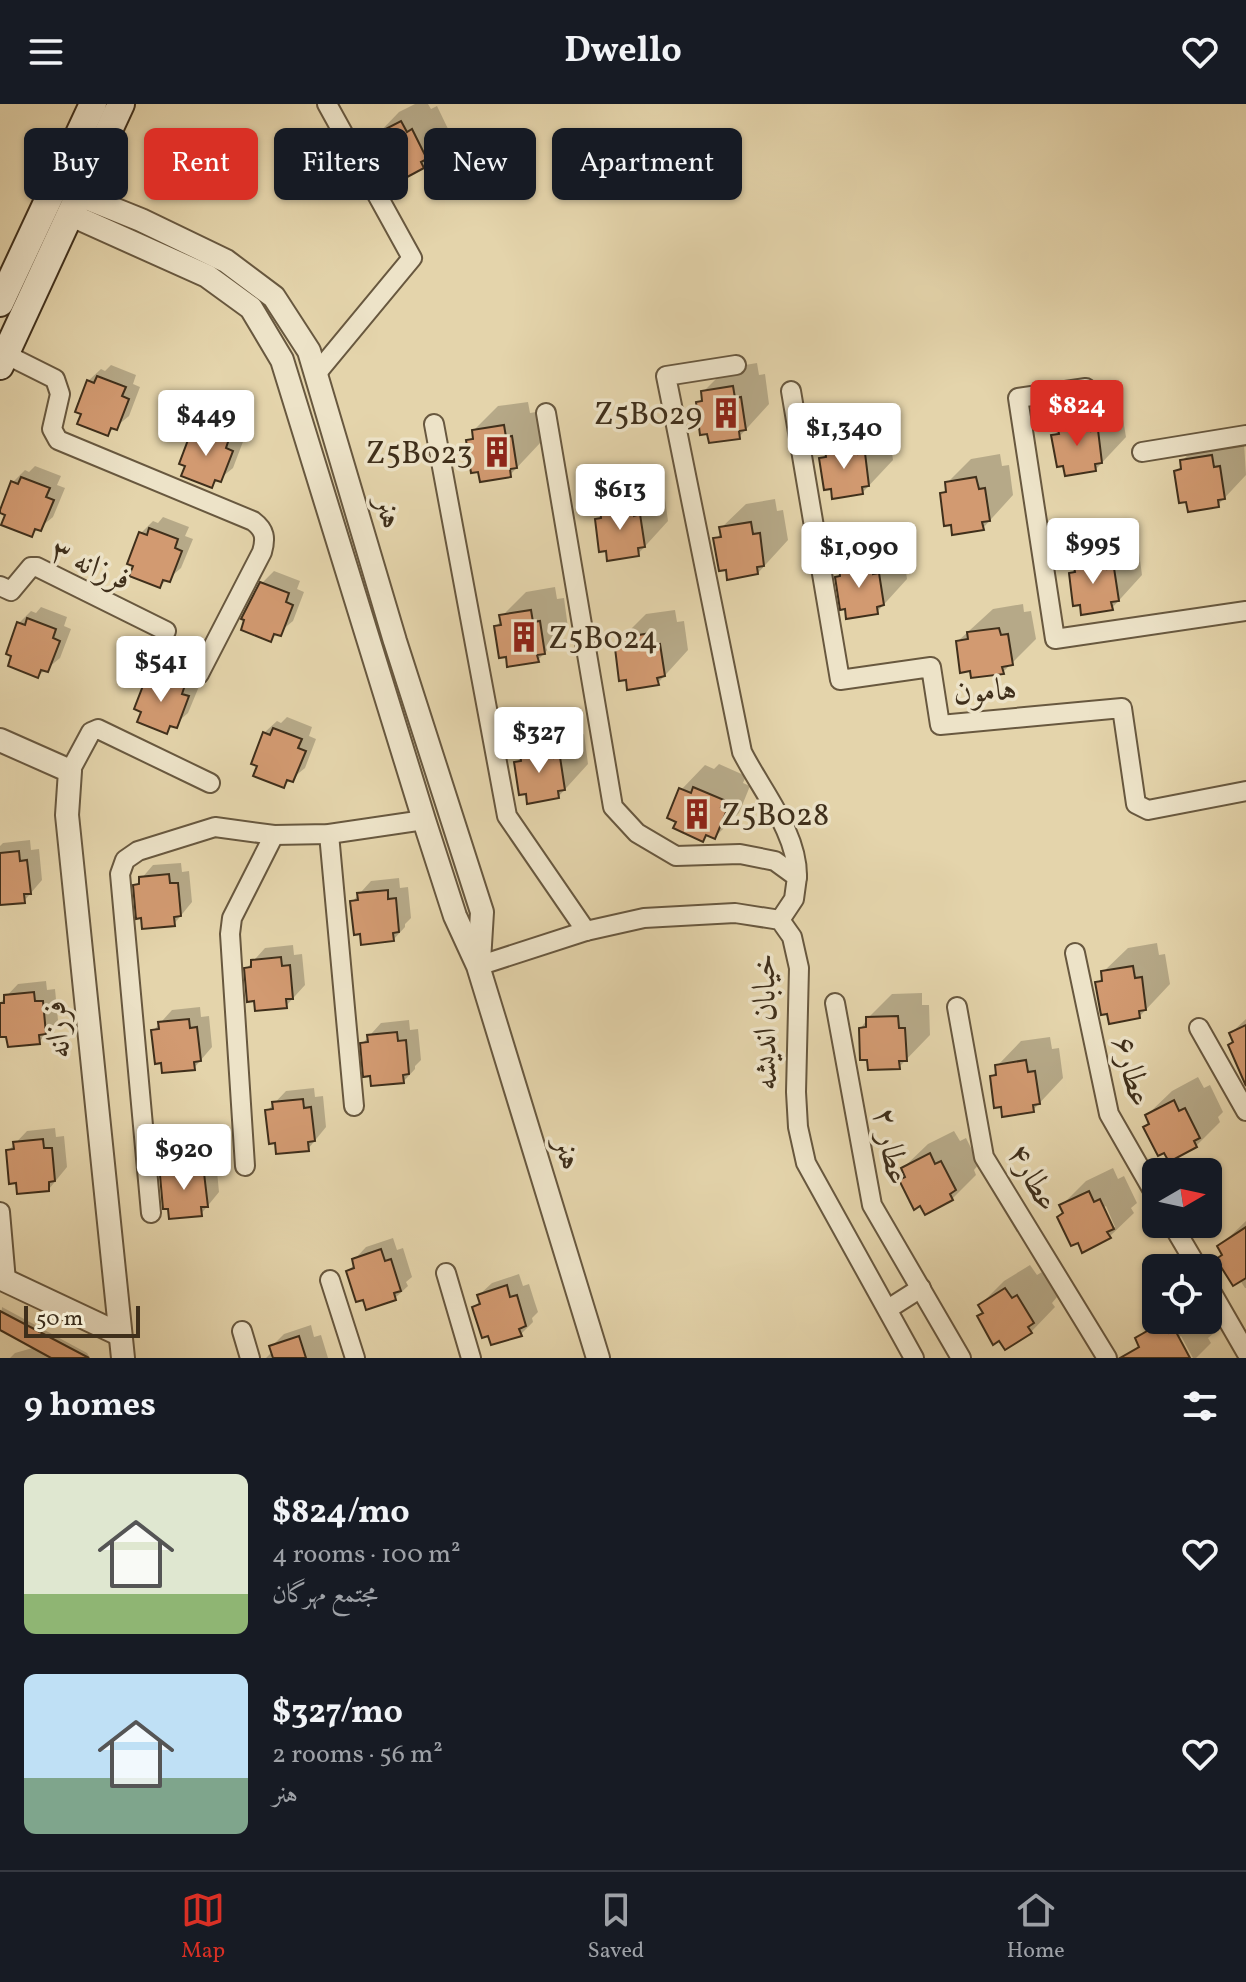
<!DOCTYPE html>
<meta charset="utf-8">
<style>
body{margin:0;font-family:Vollkorn,Amiri,serif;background:#20242c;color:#f1f3f6;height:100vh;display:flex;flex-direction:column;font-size:30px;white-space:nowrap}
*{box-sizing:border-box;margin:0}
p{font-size:26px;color:#9ea1a6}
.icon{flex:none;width:44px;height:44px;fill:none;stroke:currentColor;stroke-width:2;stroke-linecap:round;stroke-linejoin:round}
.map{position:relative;height:1254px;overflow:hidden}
.panel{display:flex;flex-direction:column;background:#171b24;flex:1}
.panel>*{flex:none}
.top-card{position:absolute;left:24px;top:24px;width:800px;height:72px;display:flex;gap:16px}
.needle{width:52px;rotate:81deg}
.buttons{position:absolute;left:1142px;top:1054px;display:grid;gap:16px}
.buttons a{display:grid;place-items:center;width:80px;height:80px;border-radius:12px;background:#171b24;box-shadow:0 2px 6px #0004;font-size:40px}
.scale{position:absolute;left:24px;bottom:20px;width:116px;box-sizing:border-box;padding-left:8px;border:4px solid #3f2f1b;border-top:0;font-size:22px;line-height:28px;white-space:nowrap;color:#3f2f1b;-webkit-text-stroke:6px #ede3c8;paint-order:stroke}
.price{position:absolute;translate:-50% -68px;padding:0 18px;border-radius:8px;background:#fff;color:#222;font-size:26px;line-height:52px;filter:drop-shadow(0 2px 4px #0008)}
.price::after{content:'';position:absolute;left:50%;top:48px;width:24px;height:18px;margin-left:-12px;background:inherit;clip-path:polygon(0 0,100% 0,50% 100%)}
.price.on{background:#d93025;color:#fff}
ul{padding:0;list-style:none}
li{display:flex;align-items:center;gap:24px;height:200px;padding:0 24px}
li span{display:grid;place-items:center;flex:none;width:224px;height:160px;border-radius:12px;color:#555}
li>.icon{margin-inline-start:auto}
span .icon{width:96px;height:96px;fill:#fffc;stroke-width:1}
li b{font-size:34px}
h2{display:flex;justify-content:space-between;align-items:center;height:96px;padding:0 24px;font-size:34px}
.pill{padding:0 28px;border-radius:12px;background:#171b24;box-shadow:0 2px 6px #0004;font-size:28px;line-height:72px}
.pill.on{background:#d93025;color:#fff}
header{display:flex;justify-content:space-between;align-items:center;height:104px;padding:0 24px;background:#171b24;font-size:36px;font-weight:700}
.dock{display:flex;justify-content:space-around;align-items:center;height:112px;border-top:2px solid #363941;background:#171b24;font-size:22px;color:#9ea1a6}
.dock a{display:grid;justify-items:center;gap:4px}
.dock .on{color:#d93025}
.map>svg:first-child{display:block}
</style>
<header><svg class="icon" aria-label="menu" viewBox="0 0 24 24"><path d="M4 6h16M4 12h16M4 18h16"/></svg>Dwello<svg class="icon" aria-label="heart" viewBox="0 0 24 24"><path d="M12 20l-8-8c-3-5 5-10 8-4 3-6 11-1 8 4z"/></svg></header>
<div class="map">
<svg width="1246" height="1254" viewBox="0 0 1246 1254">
<rect width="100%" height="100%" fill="#e4d4ab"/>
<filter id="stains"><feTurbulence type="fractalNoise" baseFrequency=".0025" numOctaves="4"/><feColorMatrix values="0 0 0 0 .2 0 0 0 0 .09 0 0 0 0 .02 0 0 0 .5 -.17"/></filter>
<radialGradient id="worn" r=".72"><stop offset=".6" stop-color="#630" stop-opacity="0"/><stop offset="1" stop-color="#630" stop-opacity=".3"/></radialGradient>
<g fill="#0003" fill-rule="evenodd">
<path d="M415,0H428L431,5L437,2L450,29L445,34L447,39L423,63L378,40L375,33L399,8Z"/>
<path d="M757,259L759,271L765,270L769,300L739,333L709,327L698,299L704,293L703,288L727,264Z"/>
<path d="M111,261L136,271L133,280L140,283L129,312L107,330L88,277L101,265L105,267Z"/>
<path d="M1113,292L1115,304L1121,303L1126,333L1096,365L1054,331L1060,325L1059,321L1084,296Z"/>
<path d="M528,298L530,309L536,308L541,338L510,371L468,337L475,331L474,326L498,302Z"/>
<path d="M215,313L240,323L237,332L244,335L233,364L211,382L187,361L192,330L205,317L209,319Z"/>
<path d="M880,315L882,327L889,326L893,356L863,388L822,354L827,349V344L851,320Z"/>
<path d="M1206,332L1244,339L1246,371L1218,401L1176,368L1183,361L1182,357Z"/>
<path d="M1000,350L1002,362L1009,361L1013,391L983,424L942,390L947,384V379L971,355Z"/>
<path d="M35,362L61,372L57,381L65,384L53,413L31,431L8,410L13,378L25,366L29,368Z"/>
<path d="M655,376L657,389L664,387L668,417L638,450L598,416L603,411L602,405L626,381Z"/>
<path d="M775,395L777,407L783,406L788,436L758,469L727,463L716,435L722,428L721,424L746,400Z"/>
<path d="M163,413L189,423L185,432L193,435L181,464L160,482L141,429L153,417L158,419Z"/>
<path d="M1129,430L1131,442L1138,441L1142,471L1112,504L1071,470L1076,465V459L1100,435Z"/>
<path d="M894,434L896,447L903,446L907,475L877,508L837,474L842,469L841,463L865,439Z"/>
<path d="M274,467L300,477L297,485L304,488L293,517L271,535L262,479Z"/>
<path d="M555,483L557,495L564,494L568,524L538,556L496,522L502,516V512L526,488Z"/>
<path d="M1023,500L1024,508L1031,507L1036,535L1003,568L958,537L993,505Z"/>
<path d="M41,503L67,513L64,522L71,525L60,554L38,572L19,519L31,507L36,509Z"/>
<path d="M675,506L677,518L684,517L688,546L658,579L617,545L622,539V534L646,510Z"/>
<path d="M170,559L196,568L193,577L200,580L188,609L167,627L143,607L148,575L160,563L165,564Z"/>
<path d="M287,613L312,623L309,632L316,635L305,664L283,682L264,629L277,617L281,619Z"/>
<path d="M575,619L577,631L584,630L588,660L558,693L516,659L522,652V648L546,624Z"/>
<path d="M719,660L746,672L743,679L750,682L739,709L715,733L708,730L703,735L681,686L705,661L714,665Z"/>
<path d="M30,736L31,746L39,745L42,776L24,797L0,799V742L3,739Z"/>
<path d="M181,759L182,768L189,767L192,798L174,820L135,782L153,761Z"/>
<path d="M399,774L400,784L408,783L411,814L405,820V823L393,836L361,828L352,798L371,777Z"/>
<path d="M1157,839L1159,851L1165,850L1170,880L1139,913L1097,879L1104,872L1103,868L1128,844Z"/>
<path d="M293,841L294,851L302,850L305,881L286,902L246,865L265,844Z"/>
<path d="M46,877L47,886L55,885L58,916L39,938L0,913V899L18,880Z"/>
<path d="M922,889V901H929L930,931L899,963L869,954L861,924L868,914L892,890Z"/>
<path d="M200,903L201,913L209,912L212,943L194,964L153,927L172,906Z"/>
<path d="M1246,915V966L1231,929Z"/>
<path d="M409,916L410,926L418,925L421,956L415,962V965L403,978L371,970L362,940L381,919Z"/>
<path d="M1050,933L1052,945L1059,944L1063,974L1033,1006L992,972L997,967V962L1021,937Z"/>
<path d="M1198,973L1204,984L1210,981L1223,1008L1218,1013L1220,1018L1196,1042L1145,1024L1151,1018L1147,1011L1172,987Z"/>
<path d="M314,984L315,993L323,992L326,1023L308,1045L267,1007L286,987Z"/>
<path d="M55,1024L56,1033L64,1032L67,1063L49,1085L8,1047L27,1027Z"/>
<path d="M954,1027L960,1037L966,1034L979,1060L974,1066L976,1071L952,1095L907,1071L903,1064L928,1040Z"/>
<path d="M207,1049L208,1058L216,1057L219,1088L201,1110L162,1072L180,1052Z"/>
<path d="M1113,1064L1118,1075L1124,1072L1137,1099L1131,1104L1134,1109L1109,1133L1062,1101L1086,1077ZM1106,1102L1115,1123H1111L1102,1104Z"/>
<path d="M1246,1117V1184H1245L1219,1143Z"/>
<path d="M393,1134L397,1146L403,1144L412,1173L406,1178L408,1182L395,1194L348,1167L355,1160L354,1156L366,1143Z"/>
<path d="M1030,1161L1037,1171L1042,1168L1057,1193L1052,1199L1055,1203L1031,1228L984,1208L980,1201L1004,1177Z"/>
<path d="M519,1170L523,1182L529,1180L534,1196L538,1208L532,1214L533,1218L521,1230L490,1229L474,1203L481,1196L479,1191L492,1179Z"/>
<path d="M2,1203L87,1249L90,1254H10L15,1249L36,1243L0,1224Z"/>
<path d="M1156,1216H1207L1214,1229L1208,1234L1211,1239L1196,1254H1193L1181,1232L1178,1234L1188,1254H1141V1242L1137,1235Z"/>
<path d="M311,1221L314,1233L321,1231L328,1254H266L273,1247L271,1243L284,1230Z"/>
</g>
<g fill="#d29a71" stroke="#3f2f1b" stroke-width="2">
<path d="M401,17L407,28L412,25L427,55L421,58L424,64L396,79L392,70L385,74L371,44L376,41L372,32Z"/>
<path d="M97,272L126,283L122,292L129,295L117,326L111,324L108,332L77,320L81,310L75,308L87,276L94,279Z"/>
<path d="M733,282L735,294L741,293L746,326L739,327L740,335L709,339L707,330L700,331L696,298L702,297L701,287Z"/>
<path d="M1089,315L1091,327L1098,326L1102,359L1095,360L1096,367L1065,372L1063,362L1057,363L1051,331L1059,330L1057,320Z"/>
<path d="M504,321L506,333L512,332L517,364L510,365L511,373L480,378L478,368L471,369L466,336L473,335L472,326Z"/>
<path d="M201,324L229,335L226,344L233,347L221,378L215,376L212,384L181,372L185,362L179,360L191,328L198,331Z"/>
<path d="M856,338L858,350L865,349L869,382L862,383L863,390L832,395L831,385L824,386L819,354L826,353L825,343Z"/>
<path d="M1212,351L1214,363L1220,362L1225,395L1218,396L1219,403L1188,408L1186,398L1179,399L1174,367L1181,365L1180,356Z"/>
<path d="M21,373L50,384L46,393L54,396L41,427L35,425L32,433L1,421L5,411L0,409V406L11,377L18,380Z"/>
<path d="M976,373L979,385L985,384L990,417L982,418L984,426L952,431L951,421L944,422L940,389L946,388L945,378Z"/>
<path d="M632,400L634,412L640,410L645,443L638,444L639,452L607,457L606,447L599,448L595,415L601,414L600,404Z"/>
<path d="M751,418L753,430L760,429L764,462L757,463L758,470L727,476L726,466L719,467L713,434L721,433L719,423Z"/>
<path d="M149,424L178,435L175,444L182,447L170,478L163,476L160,484L129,472L133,462L127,460L139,428L147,431Z"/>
<path d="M1105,454L1107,465L1114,464L1119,497L1111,498L1113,506L1081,511L1080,501L1073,502L1069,469L1075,468L1073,458Z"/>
<path d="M871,458L873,470L879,469L884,501L877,503L878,510L846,515L845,505L840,506L835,473L840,472L839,462Z"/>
<path d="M260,478L289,489L286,498L293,501L281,532L274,530L271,538L241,526L244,516L241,515Z"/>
<path d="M531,506L533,518L540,517L545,550L537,551L539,558L507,563L506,553L499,554L494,522L501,521L499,511Z"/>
<path d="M27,514L56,525L53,534L60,537L48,568L41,566L38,574L8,562L11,552L6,550L17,518L25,521Z"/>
<path d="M999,524L1001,531L1008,530L1013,561L1002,563L1004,570L971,574L970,567L960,569L956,537L968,535L967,528Z"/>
<path d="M651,529L654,541L660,540L665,572L657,574L659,581L627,586L626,576L619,577L615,544L621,543L620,534Z"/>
<path d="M157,570L185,581L182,590L189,592L177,624L170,622L167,630L137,618L141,608L134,605L146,574L154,577Z"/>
<path d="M273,624L302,635L298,644L306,647L293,678L287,676L284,684L253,672L257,662L251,660L263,628L270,631Z"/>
<path d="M552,642L554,654L560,653L565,686L558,687L559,694L527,700L526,690L519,691L514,658L521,657L520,647Z"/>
<path d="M693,683L724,696L721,703L727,706L715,735L706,731L703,738L673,724L676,718L667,714L679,684L691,689Z"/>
<path d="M19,747L20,757L27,756L31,790H24L25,799L0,801V749Z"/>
<path d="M169,770L170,779H178L181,812L174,813L175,822L142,825L141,814L136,815L133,781L139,780V773Z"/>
<path d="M388,786V795L396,794L399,828L393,829L394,837L361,841L360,830L354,831L350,797L358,796L357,789Z"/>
<path d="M281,853L282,862L290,861L293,895H286L287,904L255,907L254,897L247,898L244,864L251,863V856Z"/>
<path d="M1133,862L1135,874L1142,873L1146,906L1139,907L1140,914L1109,920L1107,910L1101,911L1095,878L1102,877L1101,867Z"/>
<path d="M34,888L35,897H43L46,930L39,931L40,940L8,943L6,933H0V899H4V891Z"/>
<path d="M898,912L899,924H905L907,957H899L900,965L868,966L867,956H860L859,924L866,923V913Z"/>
<path d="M189,915L190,924L197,923L201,957L194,958L195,966L162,969L161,959L155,960L151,926L159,925L158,918Z"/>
<path d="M1246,921V982L1228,941L1233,938L1229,929Z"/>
<path d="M397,928L398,937L406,936L409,970L403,971L404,979L371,982L370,972L363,973L360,939L368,938L367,931Z"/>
<path d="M1026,956L1028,968L1035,967L1040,1000L1033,1001L1034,1008L1002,1013L1001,1003L994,1004L990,972L996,971L995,961Z"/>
<path d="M303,995L304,1004L311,1003L315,1037L308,1038L309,1047L276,1050L275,1039L269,1040L265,1006L273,1005L272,998Z"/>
<path d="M1174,996L1179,1007L1185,1004L1200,1034L1194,1037L1197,1043L1169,1058L1164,1049L1158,1052L1143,1023L1149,1020L1145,1011Z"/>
<path d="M43,1035L44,1044H52L55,1077L49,1078V1087L17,1090L16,1079L9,1080L6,1046L14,1045L13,1038Z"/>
<path d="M930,1049L935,1060L941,1057L956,1086L950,1090L953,1096L925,1111L920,1102L914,1106L899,1076L905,1073L901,1064Z"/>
<path d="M196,1060L197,1069H204L208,1103H201L202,1112L169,1115L168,1105H163L160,1071H166L165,1063Z"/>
<path d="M1089,1087L1094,1098L1100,1095L1114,1125L1107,1128L1111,1134L1082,1149L1078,1139L1071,1142L1057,1113L1063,1109L1059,1101Z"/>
<path d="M1246,1123V1174L1233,1182L1216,1155L1222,1151L1217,1142Z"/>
<path d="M381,1145L385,1157L391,1155L401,1187L394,1189L396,1196L366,1206L363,1196L356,1198L346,1167L354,1164L352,1155Z"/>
<path d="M507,1181L510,1193L517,1191L526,1222L519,1225L522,1232L491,1241L488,1232L482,1234L472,1203L480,1200L477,1191Z"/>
<path d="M1005,1184L1012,1194L1017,1191L1034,1219L1028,1223L1032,1229L1005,1246L999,1237L993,1241L977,1212L983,1209L978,1201Z"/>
<path d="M0,1207L89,1254H51L0,1226Z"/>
<path d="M1163,1218L1169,1229L1175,1226L1190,1254H1120L1139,1243L1135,1234Z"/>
<path d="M299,1232L306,1254H273L269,1242Z"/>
</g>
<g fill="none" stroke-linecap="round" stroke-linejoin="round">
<defs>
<g id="minor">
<path d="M5,250L55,275L60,290L52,325L58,336L253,417C265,426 266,434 262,448L199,570"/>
<path d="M736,261L666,272L742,648C761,686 798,729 797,773"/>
<path d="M316,270L412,154L327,0"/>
<path d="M1086,284L1018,294L1055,535L1246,507"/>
<path d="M791,287L840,576L931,563L940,621L1122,604L1136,700L1148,706L1246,687"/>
<path d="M546,309L613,703L637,729L676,752L740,750L775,757L797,773L794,795L780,816"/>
<path d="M434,320L507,712L586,827"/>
<path d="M1142,348L1246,331"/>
<path d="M0,482L11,487L31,463H37L166,527"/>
<path d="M70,667L91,628L98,625L210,679"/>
<path d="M329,730L354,1002"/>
<path d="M1075,849L1109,1010L1156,1092"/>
<path d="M478,862L586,827L644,814L735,809L780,816L792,833L799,864L796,988L798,1023L806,1059L914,1254"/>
<path d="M835,899L872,1101L961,1254"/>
<path d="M957,903L984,1053L1107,1254"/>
<path d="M1199,924L1246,1007"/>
<path d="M245,1062L230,830L232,814L274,731"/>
<path d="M0,1108L6,1177"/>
<path d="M151,1109L120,770L125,756L138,747L215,723L274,731L329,730L424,716"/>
<path d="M1172,1120L1198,1164"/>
<path d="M446,1169L471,1254"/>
<path d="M330,1176L355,1254"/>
<path d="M1208,1182L1246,1248"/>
<path d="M888,1205L921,1184"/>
<path d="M242,1227L250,1254"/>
</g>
<g id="tertiary">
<path d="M79,91L141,116L226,157L274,193L309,247L395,537L482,808L479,857"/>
<path d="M69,110L207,172L251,204L282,256L424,716L455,812L478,862L598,1254"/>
<path d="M0,636L70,667L67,711L123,1254"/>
<path d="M0,1174L119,1230"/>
</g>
<g id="secondary">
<path d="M0,199L93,0"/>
<path d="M0,262L121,0"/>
</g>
</defs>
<use href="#minor" stroke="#68583f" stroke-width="22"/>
<use href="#tertiary" stroke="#68583f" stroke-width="26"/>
<use href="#secondary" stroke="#3f2f1b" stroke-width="30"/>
<use href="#minor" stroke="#ede3c8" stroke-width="18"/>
<use href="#tertiary" stroke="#ede3c8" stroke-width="22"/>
<use href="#secondary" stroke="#ede3c8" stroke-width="26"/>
</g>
<defs>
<symbol id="building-bare" viewBox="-9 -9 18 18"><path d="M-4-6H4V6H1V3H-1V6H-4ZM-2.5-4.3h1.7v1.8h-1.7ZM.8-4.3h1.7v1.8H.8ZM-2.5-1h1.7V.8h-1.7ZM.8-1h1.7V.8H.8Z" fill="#8f2418" stroke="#ede3c8" stroke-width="2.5" paint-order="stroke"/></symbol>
</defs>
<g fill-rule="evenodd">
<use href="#building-bare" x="704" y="287" width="44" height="44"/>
<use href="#building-bare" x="475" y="326" width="44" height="44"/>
<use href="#building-bare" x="502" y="511" width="44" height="44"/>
<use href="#building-bare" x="675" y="688" width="44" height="44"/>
</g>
<g text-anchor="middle" stroke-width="7" stroke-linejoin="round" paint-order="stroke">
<g font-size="32" fill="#3f2f1b" stroke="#ede3c8" text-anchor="end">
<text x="702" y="320">Z5B029</text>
<text x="473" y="359">Z5B023</text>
<text x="548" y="544" text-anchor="start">Z5B024</text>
<text x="721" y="721" text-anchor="start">Z5B028</text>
</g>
<g font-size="32" fill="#3f2f1b" stroke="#ede3c8">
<text transform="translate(390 408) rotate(74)" y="11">هنر</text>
<text transform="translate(91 460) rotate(23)" y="11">فرزانه ۳</text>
<text transform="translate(985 586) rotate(-4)" y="11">هامون</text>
<text transform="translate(764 918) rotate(-91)" y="11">خیابان اندیشه</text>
<text transform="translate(56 926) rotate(-96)" y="11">فرزانه</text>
<text transform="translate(1133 967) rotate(75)" y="11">عطار۶</text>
<text transform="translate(892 1042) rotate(79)" y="11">عطار ۲</text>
<text transform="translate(569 1049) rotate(73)" y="11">هنر</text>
<text transform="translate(1034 1073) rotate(61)" y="11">عطار۴</text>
</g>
</g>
<rect width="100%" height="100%" filter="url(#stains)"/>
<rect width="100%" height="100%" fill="url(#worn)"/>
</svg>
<div class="buttons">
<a><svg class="needle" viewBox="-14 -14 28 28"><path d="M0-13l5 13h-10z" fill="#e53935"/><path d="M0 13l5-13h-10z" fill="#9ea1a6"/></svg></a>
<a><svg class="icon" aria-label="locate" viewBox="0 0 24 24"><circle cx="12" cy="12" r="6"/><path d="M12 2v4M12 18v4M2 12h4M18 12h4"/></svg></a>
</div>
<div class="scale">50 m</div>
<b class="price on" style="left:1077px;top:344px">$824</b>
<b class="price" style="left:206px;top:354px">$449</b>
<b class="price" style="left:844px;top:367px">$1,340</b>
<b class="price" style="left:620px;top:428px">$613</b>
<b class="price" style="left:1093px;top:482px">$995</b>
<b class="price" style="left:859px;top:486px">$1,090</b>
<b class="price" style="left:161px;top:600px">$541</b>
<b class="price" style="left:539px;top:671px">$327</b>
<b class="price" style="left:184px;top:1088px">$920</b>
<div class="top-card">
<a class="pill">Buy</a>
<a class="pill on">Rent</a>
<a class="pill">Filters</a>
<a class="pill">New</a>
<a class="pill">Apartment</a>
</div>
</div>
<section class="panel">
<h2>9 homes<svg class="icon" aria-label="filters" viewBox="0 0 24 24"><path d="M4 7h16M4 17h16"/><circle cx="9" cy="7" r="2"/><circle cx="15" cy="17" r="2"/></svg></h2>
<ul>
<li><span style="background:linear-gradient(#dfe7d0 75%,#8fb573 0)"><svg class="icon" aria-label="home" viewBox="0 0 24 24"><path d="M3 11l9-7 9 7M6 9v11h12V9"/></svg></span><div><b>$824/mo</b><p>4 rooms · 100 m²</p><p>مجتمع مهرگان</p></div><svg class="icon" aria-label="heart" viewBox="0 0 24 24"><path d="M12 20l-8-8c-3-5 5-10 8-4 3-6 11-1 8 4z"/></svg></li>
<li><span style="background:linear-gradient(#bfe0f5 65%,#7fa58c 0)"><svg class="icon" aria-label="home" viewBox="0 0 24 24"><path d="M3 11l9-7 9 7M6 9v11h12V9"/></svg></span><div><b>$327/mo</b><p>2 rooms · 56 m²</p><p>هنر</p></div><svg class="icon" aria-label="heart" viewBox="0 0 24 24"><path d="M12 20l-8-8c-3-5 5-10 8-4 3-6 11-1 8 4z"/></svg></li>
</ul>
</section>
<nav class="dock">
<a class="on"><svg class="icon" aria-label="map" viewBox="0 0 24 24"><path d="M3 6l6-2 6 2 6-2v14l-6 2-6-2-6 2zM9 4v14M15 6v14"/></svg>Map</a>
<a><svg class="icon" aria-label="saved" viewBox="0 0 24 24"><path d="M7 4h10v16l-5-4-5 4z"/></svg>Saved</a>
<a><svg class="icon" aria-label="home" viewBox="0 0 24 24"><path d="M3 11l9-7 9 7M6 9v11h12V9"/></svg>Home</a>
</nav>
